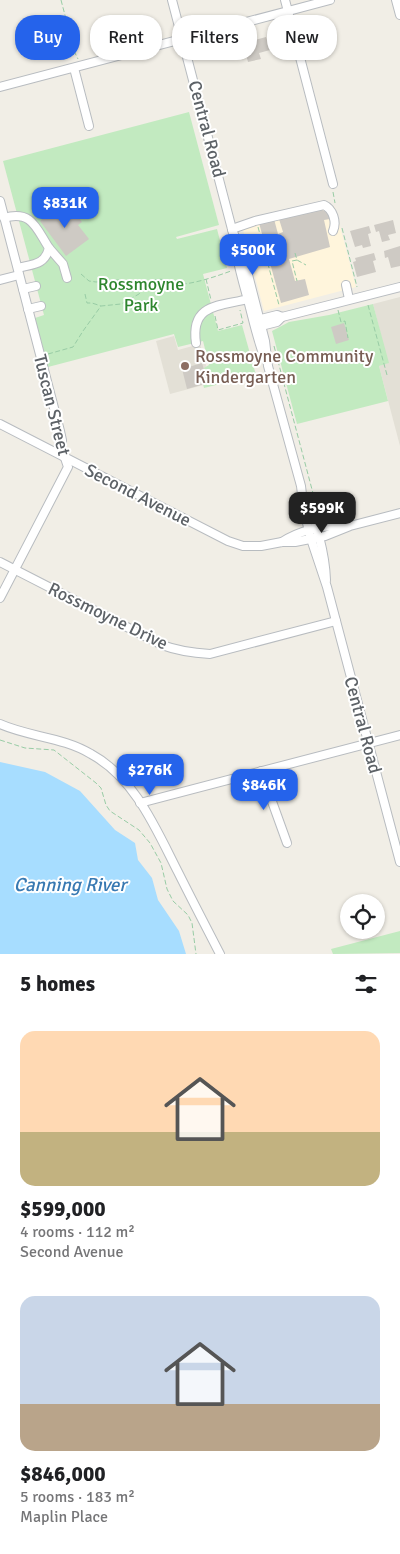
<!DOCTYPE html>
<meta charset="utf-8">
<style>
body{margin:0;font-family:Signika,sans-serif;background:#f2f2f2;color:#202124;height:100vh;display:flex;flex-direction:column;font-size:19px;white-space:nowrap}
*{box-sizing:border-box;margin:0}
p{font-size:16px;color:#757577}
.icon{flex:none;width:28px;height:28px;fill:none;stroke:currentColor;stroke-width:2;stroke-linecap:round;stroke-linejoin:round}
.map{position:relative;height:954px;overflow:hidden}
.drawer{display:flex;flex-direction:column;background:#fff;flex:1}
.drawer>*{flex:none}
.banner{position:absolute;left:15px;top:15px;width:370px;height:45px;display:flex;gap:10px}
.fabs{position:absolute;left:340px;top:894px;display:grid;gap:10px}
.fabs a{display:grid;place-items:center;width:45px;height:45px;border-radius:50%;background:#fff;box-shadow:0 1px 4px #0004;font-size:25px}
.price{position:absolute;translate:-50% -42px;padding:0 11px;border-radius:10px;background:#2563eb;color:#fff;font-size:16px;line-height:32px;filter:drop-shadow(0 1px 2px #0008)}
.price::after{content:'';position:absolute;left:50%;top:30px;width:15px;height:11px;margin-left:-8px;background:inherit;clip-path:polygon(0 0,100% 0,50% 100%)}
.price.selected{background:#222;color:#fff}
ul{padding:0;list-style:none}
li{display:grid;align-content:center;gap:10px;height:265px;padding:0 20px}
li span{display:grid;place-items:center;height:155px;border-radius:15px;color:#555}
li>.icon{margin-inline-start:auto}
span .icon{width:90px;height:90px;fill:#fffc;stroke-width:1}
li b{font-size:21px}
h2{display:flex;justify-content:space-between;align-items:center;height:60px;padding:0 20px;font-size:21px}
.pill{padding:0 18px;border-radius:20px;background:#fff;box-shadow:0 1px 4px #0004;font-size:18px;line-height:45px}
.pill.selected{background:#2563eb;color:#fff}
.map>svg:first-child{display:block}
</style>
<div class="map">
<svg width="400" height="954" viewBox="0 0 400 954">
<rect width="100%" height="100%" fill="#f1eee6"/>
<path fill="#fff5dc" d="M323,201L335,207L356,287L264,311L241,222Z"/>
<g fill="#e3e0d6">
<path d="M400,297V446L379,366L388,363L373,304Z"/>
<path d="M174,336L178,350L200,344L211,383L170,394L156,341Z"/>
</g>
<g fill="#c2eac0">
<path d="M189,112L219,225L176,237L177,239L217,229L227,268L203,274L218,331L242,325L256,375L204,388L203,384L208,383L204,368L209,365L203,341L178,347L174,334L48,367L35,318L44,315L3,161Z"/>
<path d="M373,304L389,363L379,366L388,401L297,424L272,331L289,322L329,315Z"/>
<path d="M400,931V953L333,954L331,949Z"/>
</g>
<path fill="#a7ddff" d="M0,762L45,772L80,791L115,830L135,843L138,860L152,878L158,900L179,931L186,954H0Z"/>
<g fill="#cecac4">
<path d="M266,37L270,50L259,53L261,59L248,62L243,43Z"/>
<path d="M62,205L72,206L80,218H79L82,222L78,225L89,239L66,256L40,221Z"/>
<path d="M321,208L322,210L328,212L330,219L324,220L330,247L289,259L295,281L305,279L309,295L281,303L259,223L274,219L278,234L283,232L279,219Z"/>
<path d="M393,220L396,233L388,235L390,240L382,242L379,231L376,232L374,225Z"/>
<path d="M369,226L371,233L368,234L371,246L363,248L362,245L355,247L350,231Z"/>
<path d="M400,246V266L391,268L388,257L385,258L384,251Z"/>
<path d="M374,253L376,260L373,261L376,272L357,277L353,262L356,261L355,258Z"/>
<path d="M344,323L349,340L336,344L331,327Z"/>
<path d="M202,363L208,383L187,389L182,369Z"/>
</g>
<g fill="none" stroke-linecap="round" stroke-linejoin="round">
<defs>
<g id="minor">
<path d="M172,0L233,233"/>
<path d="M285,0L333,184"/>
<path d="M396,0L400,15"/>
<path d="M74,68L89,126"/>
<path d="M0,87L330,0"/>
<path d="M0,201L60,431L62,440V449L68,467L0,598"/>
<path d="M4,218C32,210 36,228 49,248C45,265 33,264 18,268"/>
<path d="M232,229L246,267L265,341L268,366L301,486L304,511L311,539L327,587L400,862"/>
<path d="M232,229L255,221L324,205C333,209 337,222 333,231"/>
<path d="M235,246C238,265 243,282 248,300C253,319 257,338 264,356"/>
<path d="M49,248L63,264L67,278"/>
<path d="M0,280L19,275"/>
<path d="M346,285L349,299"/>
<path d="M23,289L36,286"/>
<path d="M28,309L41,306"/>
<path d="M257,320L277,315L282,317L400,287"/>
<path d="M257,327L277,322L282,317"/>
<path d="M196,343C190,303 221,306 248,299"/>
<path d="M0,424L228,541L243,546H261L282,542H295L325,536L350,526L400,513"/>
<path d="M305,497C316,521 325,553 326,580"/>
<path d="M282,542C301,530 324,525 347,526"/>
<path d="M0,562L162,645C178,651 193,653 210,654L336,621"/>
<path d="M0,724C29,737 63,737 91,754C135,778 156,829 178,872C192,900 206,927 220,954"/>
<path d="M261,771L287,843"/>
<path d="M140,803L400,735"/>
</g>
</defs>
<use href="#minor" stroke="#b8bcc0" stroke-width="10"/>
<g stroke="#98cca5" stroke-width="1" stroke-dasharray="5 2.5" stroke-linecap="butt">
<path d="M61,0L75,53L78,59"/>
<path d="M333,192L335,203"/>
<path d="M258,227L279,305"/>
<path d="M342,228L357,287"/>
<path d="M295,253L297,260L306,265"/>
<path d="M297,260L292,261L297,281"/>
<path d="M254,265L267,261"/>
<path d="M81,274L89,281L96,282L118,280L149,283C160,274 172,284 184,284C200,282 217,276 231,271"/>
<path d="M206,279L211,300"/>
<path d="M85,294L87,303H92L101,306"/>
<path d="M368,305L387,375"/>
<path d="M338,310L341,322L345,321L348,338"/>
<path d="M215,316L218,330L243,323L240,310"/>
<path d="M274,346L314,497"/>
<path d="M48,354L73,347L83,331L101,306L121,304L139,294L149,283"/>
<path d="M0,740L25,748L54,750L96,783L101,788L106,805L110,811L139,830L150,843L161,863L167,889L173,901L188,915L192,923L196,954"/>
</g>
<use href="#minor" stroke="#fff" stroke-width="8"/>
</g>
<circle fill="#8d6e63" stroke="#fff" stroke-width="2" cx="185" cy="366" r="5"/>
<g text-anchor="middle" stroke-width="4" stroke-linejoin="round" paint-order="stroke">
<g font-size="18" fill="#5d6267" stroke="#fff">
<text transform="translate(207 129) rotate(75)" y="6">Central Road</text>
<text transform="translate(52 405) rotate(76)" y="6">Tuscan Street</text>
<text transform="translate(138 495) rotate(27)" y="6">Second Avenue</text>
<text transform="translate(108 616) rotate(26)" y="6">Rossmoyne Drive</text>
<text transform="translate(363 725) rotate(75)" y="6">Central Road</text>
</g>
<g font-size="18" fill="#2e862e" stroke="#fff">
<text x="141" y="290">Rossmoyne<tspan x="141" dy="21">Park</tspan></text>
</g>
<g font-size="18" fill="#785e54" stroke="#fff" text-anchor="start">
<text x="195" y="362">Rossmoyne Community<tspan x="195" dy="21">Kindergarten</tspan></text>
</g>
<g font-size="19" font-style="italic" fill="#3879b2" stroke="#fff">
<text x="70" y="891">Canning River</text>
</g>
</g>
</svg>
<div class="fabs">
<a><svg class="icon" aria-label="locate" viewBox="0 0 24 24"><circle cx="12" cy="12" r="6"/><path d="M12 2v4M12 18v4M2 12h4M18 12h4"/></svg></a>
</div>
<b class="price" style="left:65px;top:229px">$831K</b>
<b class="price" style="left:253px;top:276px">$500K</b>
<b class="price selected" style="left:322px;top:534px">$599K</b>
<b class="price" style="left:150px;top:796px">$276K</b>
<b class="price" style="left:264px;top:811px">$846K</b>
<div class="banner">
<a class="pill selected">Buy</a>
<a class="pill">Rent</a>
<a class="pill">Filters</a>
<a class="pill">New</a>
</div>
</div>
<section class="drawer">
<h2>5 homes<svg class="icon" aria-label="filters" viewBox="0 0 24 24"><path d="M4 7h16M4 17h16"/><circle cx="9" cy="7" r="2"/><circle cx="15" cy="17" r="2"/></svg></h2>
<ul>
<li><span style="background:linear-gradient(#ffd9b3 65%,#c2b280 0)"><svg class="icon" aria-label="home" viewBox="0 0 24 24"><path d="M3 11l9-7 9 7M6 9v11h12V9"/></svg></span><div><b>$599,000</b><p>4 rooms · 112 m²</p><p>Second Avenue</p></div></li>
<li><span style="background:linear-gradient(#c9d6e8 70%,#b9a48a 0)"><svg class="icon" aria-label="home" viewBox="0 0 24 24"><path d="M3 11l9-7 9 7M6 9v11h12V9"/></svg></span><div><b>$846,000</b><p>5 rooms · 183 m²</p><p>Maplin Place</p></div></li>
</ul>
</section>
